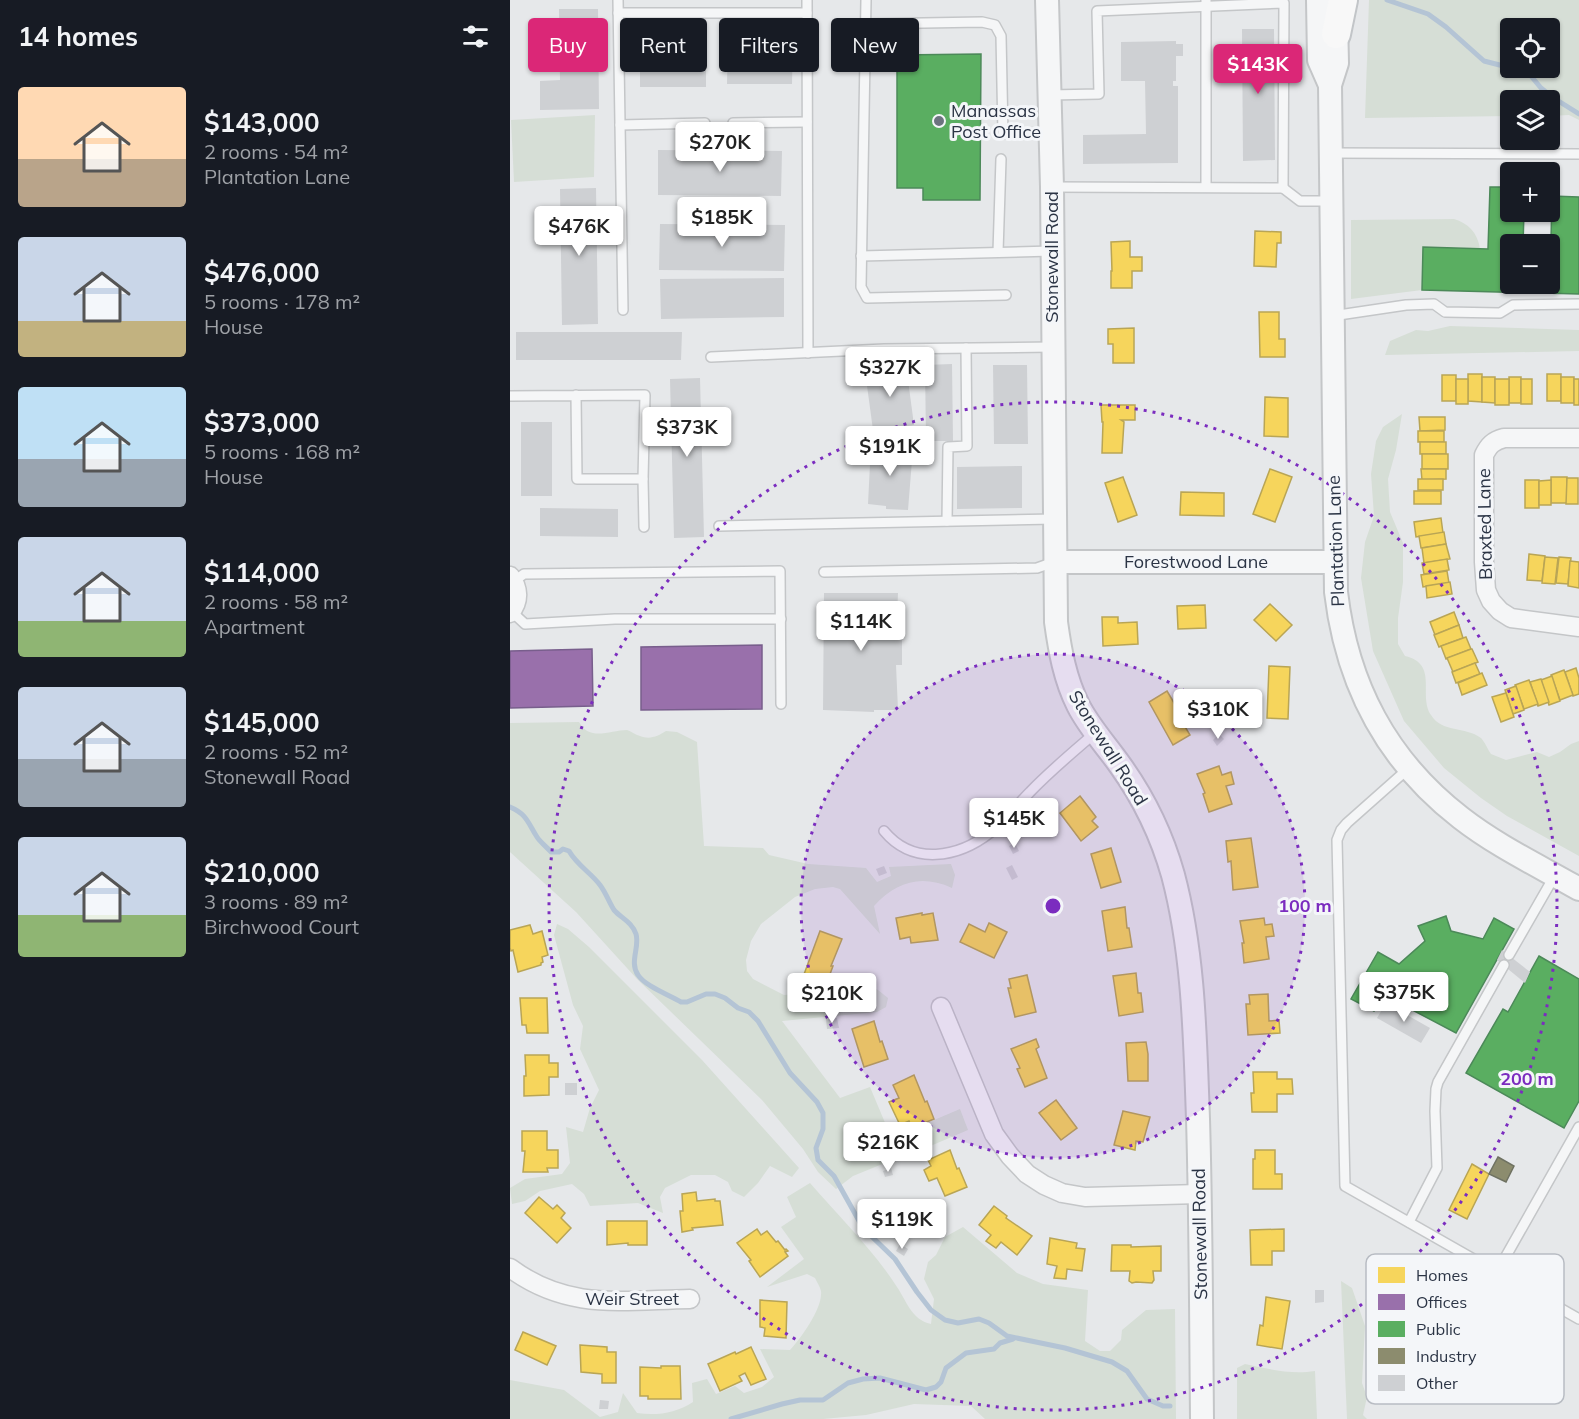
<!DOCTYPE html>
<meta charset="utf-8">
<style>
body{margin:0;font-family:Mulish,sans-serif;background:#20242c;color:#f1f3f6;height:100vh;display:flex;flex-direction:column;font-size:22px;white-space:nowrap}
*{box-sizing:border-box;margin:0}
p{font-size:20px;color:#9ea1a6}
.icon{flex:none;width:33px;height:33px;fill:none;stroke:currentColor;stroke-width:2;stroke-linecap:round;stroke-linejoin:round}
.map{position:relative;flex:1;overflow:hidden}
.sheet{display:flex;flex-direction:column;background:#171b24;width:510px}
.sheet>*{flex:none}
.top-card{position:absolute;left:18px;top:18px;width:570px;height:54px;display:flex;gap:12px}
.buttons{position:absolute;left:990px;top:18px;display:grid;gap:12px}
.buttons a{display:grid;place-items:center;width:60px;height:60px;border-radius:6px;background:#171b24;box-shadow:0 2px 4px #0004;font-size:30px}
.price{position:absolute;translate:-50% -51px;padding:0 14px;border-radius:6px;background:#fff;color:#222;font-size:20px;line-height:39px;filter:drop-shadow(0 2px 3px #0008)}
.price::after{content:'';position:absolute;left:50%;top:36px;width:18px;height:14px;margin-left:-9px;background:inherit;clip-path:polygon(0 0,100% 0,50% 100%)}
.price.selected{background:#db2777;color:#fff}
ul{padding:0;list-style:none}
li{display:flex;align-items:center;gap:18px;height:150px;padding:0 18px}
li span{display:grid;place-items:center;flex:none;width:168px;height:120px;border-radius:6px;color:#555}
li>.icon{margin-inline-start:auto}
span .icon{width:72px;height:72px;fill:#fffc;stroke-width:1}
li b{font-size:26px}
h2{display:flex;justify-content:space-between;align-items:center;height:72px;padding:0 18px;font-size:26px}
.pill{padding:0 21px;border-radius:6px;background:#171b24;box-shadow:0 2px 4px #0004;font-size:21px;line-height:54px}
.pill.selected{background:#db2777;color:#fff}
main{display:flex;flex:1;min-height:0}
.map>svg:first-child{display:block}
</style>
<main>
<section class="sheet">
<h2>14 homes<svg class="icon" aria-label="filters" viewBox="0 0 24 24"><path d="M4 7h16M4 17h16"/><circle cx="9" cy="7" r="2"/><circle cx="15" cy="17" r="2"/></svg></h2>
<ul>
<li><span style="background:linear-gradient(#ffd9b3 60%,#b9a48a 0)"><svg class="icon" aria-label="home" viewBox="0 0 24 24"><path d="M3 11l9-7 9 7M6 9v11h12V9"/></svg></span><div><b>$143,000</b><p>2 rooms · 54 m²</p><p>Plantation Lane</p></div></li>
<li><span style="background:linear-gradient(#c9d6e8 70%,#c2b280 0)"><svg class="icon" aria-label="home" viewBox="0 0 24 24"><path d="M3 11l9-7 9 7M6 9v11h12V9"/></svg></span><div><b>$476,000</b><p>5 rooms · 178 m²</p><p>House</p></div></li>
<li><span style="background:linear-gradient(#bfe0f5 60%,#9aa5b1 0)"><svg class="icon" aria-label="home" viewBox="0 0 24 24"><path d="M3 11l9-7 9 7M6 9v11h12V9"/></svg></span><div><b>$373,000</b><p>5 rooms · 168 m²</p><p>House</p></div></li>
<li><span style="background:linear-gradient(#c9d6e8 70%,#8fb573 0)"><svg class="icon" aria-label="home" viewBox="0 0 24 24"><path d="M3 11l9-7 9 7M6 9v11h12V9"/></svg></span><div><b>$114,000</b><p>2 rooms · 58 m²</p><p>Apartment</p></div></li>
<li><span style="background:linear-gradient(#c9d6e8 60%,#9aa5b1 0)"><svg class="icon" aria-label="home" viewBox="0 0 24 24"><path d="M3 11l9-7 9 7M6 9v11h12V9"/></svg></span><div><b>$145,000</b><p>2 rooms · 52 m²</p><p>Stonewall Road</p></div></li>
<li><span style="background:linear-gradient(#c9d6e8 65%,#8fb573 0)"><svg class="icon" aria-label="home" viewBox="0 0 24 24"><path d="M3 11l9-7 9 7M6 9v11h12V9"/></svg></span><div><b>$210,000</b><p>3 rooms · 89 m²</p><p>Birchwood Court</p></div></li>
</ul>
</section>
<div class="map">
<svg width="1069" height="1419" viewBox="0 0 1069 1419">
<rect width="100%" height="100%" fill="#e6e8ea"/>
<g fill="#d6ded6" fill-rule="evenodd">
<path d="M859,0H1069V120L1059,115L1040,116V100H1000V116L855,118ZM1000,28H1040V68H1000Z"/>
<path d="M85,115L84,177L4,182L1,120Z"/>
<path d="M944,219C958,223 968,233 970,249L913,248L912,290L841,299V220Z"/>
<path d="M940,326L1069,330V351L875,355L880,341L906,330L918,331Z"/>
<path d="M892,414L886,450L878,479L880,512L893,543V582L888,618V644L895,656C929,664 908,695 921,715C932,733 955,726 971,738C975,742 978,750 981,754L996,760L1027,752L1039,757L1050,752L1061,744L1069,741V856L997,816L971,798L934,768L894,721L863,651L851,578L855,542L864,516L861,474L866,441L873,427Z"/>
<path d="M69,722C80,742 100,730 117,730C121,731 125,735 130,736C140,740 148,736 156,731L167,732L187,742L194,846L253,848L259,855L298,864L356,868L367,882L381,876L379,867L441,864L445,875L442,888C411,874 386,882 364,906L370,934L330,889L323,887L305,889L285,897L251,924L241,941L236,960L237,971L243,979L274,995L313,992L351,982L368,990L378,998L376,1007L367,1012L272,1021L330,1098L360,1087L381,1137L388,1140L392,1156L343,1176L326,1189L308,1172L293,1149L252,1100L127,979L66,912L0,852V723Z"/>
<path d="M47,924L58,929L79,947L192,1060L289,1168L282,1177L260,1166L248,1183L234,1197L222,1191L218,1182L205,1175H181L155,1188L150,1197L153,1213L128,1203L80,1206L74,1194L62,1184L30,1191L15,1201L2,1204L0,1188L15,1179L52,1174L60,1163L56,1127L73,1132L80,1108L89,1090L70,1049L73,1026L63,1005L44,935Z"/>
<path d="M450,1109L458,1130L411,1150L403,1129Z"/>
<path d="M300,1183C327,1214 363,1250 385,1284C396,1299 401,1320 421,1324L424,1299L414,1279L418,1262L426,1255L435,1237L453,1227L507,1273L533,1284L578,1290L575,1341L590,1351H600L611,1340L612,1330L636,1310L665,1309L666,1419H475L461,1406L404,1404L356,1415L313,1419H0V1380L54,1390L90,1417L108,1412L113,1393L127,1413C147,1416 166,1413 183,1402L182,1383L197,1379L206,1394L225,1386L234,1393L252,1387L264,1377L250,1349L280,1350C291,1338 313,1308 311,1291C310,1287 307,1282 305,1278L297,1274L257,1287L294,1259L271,1227L286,1217L277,1197Z"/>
<path d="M831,1281L842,1288L855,1326L852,1383L857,1397L853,1415L857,1419H837Z"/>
<path d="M735,1364C759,1369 781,1375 805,1371L807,1419H727V1368Z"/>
</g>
<g fill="#f6d55c" stroke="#b9a555" stroke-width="1.5">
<path d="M745,231L771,232V243H767L766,267L744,266Z"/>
<path d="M620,241V257H632V271H622V288H601V271H602L601,242Z"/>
<path d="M749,312H769V339H775V357H750Z"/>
<path d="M624,328V363H603V344H598V329Z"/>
<path d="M958,374H972V402L958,401Z"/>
<rect x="1037" y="374" width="14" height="27"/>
<rect x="932" y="375" width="14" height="26"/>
<path d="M972,377H985V403L972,402Z"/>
<rect x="999" y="377" width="12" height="26"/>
<rect x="1051" y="377" width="13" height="26"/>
<rect x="946" y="379" width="12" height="25"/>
<rect x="985" y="379" width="14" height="26"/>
<rect x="1011" y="379" width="11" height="25"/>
<rect x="1064" y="379" width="5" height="26"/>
<path d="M755,397L778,398V437L754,436Z"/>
<path d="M591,405H625V420H611L614,422L612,453H592L593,422H592Z"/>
<path d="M909,417H935V430L910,431Z"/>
<rect x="908" y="431" width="26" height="11"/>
<rect x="910" y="442" width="26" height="12"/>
<rect x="912" y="454" width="26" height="15"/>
<path d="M760,469L782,477L765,522L743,514Z"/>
<path d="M911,469H936V479L912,480Z"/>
<path d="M613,477L627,515L608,522L595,483Z"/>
<rect x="1041" y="477" width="16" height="26"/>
<path d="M1057,478H1068V504H1056Z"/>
<rect x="908" y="479" width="25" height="11"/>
<rect x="1015" y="480" width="14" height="28"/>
<path d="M1041,480V505H1029V481Z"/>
<rect x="904" y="491" width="27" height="13"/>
<path d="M671,492L714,493V516L670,515Z"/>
<path d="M931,518L933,533L906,537L904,522Z"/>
<path d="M934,532L936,544L911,548L909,536Z"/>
<path d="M936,544L940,559L914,563L912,548Z"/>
<path d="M1019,554L1035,556L1032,581L1017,580Z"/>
<path d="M1035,557L1048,558L1045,584L1032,583Z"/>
<path d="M1049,557L1061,558L1058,584L1046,583Z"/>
<path d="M937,559L939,570L914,574L912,563Z"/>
<path d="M1060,561L1069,562V588L1058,586Z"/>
<path d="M937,571L939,583L913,587L911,575Z"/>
<path d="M940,582L942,594L917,598L916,586Z"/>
<path d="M760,604L782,625L766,641L744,620Z"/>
<path d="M695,605L696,628L668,629L667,606Z"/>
<path d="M944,612L949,625L925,635L920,622Z"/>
<path d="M592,617H608V623L627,622L628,644L593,646Z"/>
<path d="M949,625L953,638L929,647L924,635Z"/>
<path d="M956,637L961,649L936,659L931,646Z"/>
<path d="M961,649H962L968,662L943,672L937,658Z"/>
<path d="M965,663L970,674L946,683L942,672Z"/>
<path d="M759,666L780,667L778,719L757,718Z"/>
<path d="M1066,668L1069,678V694L1063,696L1055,672Z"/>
<path d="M1054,670L1063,695L1050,700L1041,675Z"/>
<path d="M972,673L977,685L952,695L948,683Z"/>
<path d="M1042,676L1050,701L1039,705L1031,680Z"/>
<path d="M1031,679L1039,702L1028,706L1020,682Z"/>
<path d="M1019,680L1028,704L1014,709L1005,685Z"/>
<path d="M1006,686L1014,710L1003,714L995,690Z"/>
<path d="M657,691L673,718L671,720L680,735L663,745L639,702Z"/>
<path d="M996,693L1004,717L991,722L982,697Z"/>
<path d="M709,766L712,775L721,772L724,784L716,786L722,804L699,812L693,794L695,793L687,774Z"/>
<path d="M570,796L586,817L582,821L588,827L571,841L550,813Z"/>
<path d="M741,838L748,887L723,890L721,861L718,862L716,841Z"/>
<path d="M601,848L611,882L591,888L581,854Z"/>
<path d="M615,907L617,928H619L622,947L598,951L592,911Z"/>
<path d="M412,913V915L423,913L428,940L401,943L400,937L390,939L386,918Z"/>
<path d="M754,918L755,925L762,924L764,936L756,937L759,959L734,963L732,943H734L730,921Z"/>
<path d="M479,923L497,932L484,958L450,942L459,924L475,932Z"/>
<path d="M20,925L23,934L32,931L38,955L32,957L33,962L31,963V965L8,972L3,950L1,951L0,948V930Z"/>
<path d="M310,931L332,939L321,966H323L316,985L293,977Z"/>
<path d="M626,973L628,993H631L633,1012L609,1016L603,976Z"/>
<path d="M517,975L526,1012L505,1017L498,988H501L499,979Z"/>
<path d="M758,994L759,1021L769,1020L770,1033L738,1035L736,1004H740L739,995Z"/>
<path d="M10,998H37L38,1033H17L16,1025H12Z"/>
<path d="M364,1021L370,1042L372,1041L378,1059L354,1067L342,1029Z"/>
<path d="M526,1039L529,1047L526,1049L537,1078L515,1087L507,1069L510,1068L501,1049Z"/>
<path d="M636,1042L638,1054V1081H618L616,1043Z"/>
<path d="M15,1055H39V1063H48V1077H39V1095L14,1096V1076H16Z"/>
<path d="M743,1072H767V1079H782L783,1094H767V1112H742L741,1093H744Z"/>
<path d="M404,1075L415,1102L417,1101L424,1119L402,1128L399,1121L390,1125L379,1102L389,1098L383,1085Z"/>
<path d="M546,1100L567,1128L551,1140L529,1113Z"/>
<path d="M613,1111L640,1117L633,1142L626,1141L625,1150L604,1145Z"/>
<path d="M12,1131H37V1150H48V1168H37L38,1172H13L15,1151H12Z"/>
<path d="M440,1150L447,1169L449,1168L457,1187L435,1196L427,1178L419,1181L414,1170L421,1166L418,1160Z"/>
<path d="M745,1150H765V1174H772V1189H743V1159H745Z"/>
<path d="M962,1164L979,1174L957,1219L939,1210Z"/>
<path d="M186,1192L187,1201L205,1199V1201H210L213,1225L182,1228L183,1230L172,1232L170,1211H173L172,1194Z"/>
<path d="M29,1197L43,1209L47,1205L55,1213L51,1218L61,1228L47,1243L15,1213Z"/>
<path d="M484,1206L497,1216L496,1218L522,1236L507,1255L491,1242L486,1248L476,1241L481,1235L469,1225Z"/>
<path d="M97,1221H137V1245H118V1243L97,1245Z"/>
<path d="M247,1229L251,1235L257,1231L266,1242L268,1241L275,1250L276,1249L278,1251L275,1252L278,1256L250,1277L239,1261L241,1260L227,1243Z"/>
<path d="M774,1229V1251H762V1265H741L740,1230Z"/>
<path d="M540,1238L567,1243L566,1248L575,1249L572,1271L557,1269L556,1279L544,1278L547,1266L537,1264Z"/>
<path d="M602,1245H621V1247L651,1246V1271H643L644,1280L642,1283L626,1282L622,1283L619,1281L620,1271H601Z"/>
<path d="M756,1297L780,1301L772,1349L747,1345L750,1325L753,1326Z"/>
<path d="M250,1300L277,1302L276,1338L254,1336L255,1328L250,1327Z"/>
<path d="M13,1332L46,1346L37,1365L5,1350Z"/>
<path d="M70,1345L97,1347V1352H106V1383H92V1374L71,1372Z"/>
<path d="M241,1347L256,1379L241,1385L235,1373L229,1376L232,1381L210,1391L198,1364L225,1352L226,1354Z"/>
<path d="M151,1366H170L171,1399H138V1396H130V1367L151,1368Z"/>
</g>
<g fill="#9970ab" stroke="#785e8c" stroke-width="1.5">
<path d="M252,645V709L131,710V647Z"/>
<path d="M82,649L83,706L0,708V651Z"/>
</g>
<g fill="#5aae61" stroke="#4c8959" stroke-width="1.5">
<path d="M471,54L470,200H413V188H387V55Z"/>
<path d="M980,187H1000V212H1014L1013,244H1000V284H1040L1042,196L1069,197V294L912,290L913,247L978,249Z"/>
<path d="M936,916L941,931L973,939L984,918L1004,929L946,1033L874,995L864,1011L841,999L868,952L889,964L915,941L908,926Z"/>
<path d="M1029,956L1069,979V1101L1054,1128L956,1073L993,1009L998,1012Z"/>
</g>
<path fill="#8c8c6e" stroke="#6f7262" stroke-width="1.5" d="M988,1157L1004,1166L996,1182L979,1174Z"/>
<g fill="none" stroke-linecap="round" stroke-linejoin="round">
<g stroke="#b4c4d5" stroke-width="5">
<path d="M877,0L918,14L936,27L974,61L1013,71L1021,76L1031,88L1042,97L1069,114"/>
<path d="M0,807C17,814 18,823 27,837C30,842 37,847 41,852H49L53,849L59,851C67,865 81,873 90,885C96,893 99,902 104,910C111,918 122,922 126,934C130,947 119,962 128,975C135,986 159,995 171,1002H177L196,994H205L215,998L228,1008L239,1012L248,1021L280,1073L307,1102L313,1113V1129L306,1148L308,1160L324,1176L353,1228L385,1259L407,1292L421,1310L435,1320L448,1323L469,1319L479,1323L497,1336L555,1348L602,1362L617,1371L637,1399L653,1406H660"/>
<path d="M221,1419L272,1404L290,1400H313L338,1383L353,1379L370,1378L416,1390L426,1387L431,1382L436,1368L456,1353L484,1349L490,1343L503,1339"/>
</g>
</g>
<g fill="#ced0d3">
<path d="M49,9H88L89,109L30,110V81L50,80Z"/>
<path d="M732,29H764L765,160L733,161Z"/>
<path d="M218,37H283L282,84H217Z"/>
<path d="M196,39V87H130V40Z"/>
<path d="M666,41V44H673V56H666V81H663V86H668V163L573,164V135L636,134L635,81H611V42Z"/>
<path d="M148,150L272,151L271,196L148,195Z"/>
<path d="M86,188L88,324L52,325L50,189Z"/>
<path d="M150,224L275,225L274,271L149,270Z"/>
<path d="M274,278V317L151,319L150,279Z"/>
<path d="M6,332H172L171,360H6Z"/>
<path d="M442,364L443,441H416L415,365Z"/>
<path d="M396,365L404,425L363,430L355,371Z"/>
<path d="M483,365H517L518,444H484Z"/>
<path d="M190,378L194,537L164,538L160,379Z"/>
<rect x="11" y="422" width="31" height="74"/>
<path d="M361,444L403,448L398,510L376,509V506L358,504Z"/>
<path d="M512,466V508L447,509V467Z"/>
<path d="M30,508L108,509V537L30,536Z"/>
<path d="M314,593H388L386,639H392V665H386L388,710H364V712L313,710Z"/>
<path d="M709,734L714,739L707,746L703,740Z"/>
<path d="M505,843L509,851L503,854L499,846Z"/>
<path d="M502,865L508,877L502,880L496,868Z"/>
<path d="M374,866L377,873L369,876L366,869Z"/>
<path d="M992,950L1020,972L1015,983L987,960Z"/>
<path d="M876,1003L920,1028L911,1043L867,1018Z"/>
<path d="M327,1018L329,1028L317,1029L316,1019Z"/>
<rect x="55" y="1083" width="12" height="12"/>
<path d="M381,1168L383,1175L375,1177L373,1171Z"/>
<path d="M390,1244L398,1249L394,1256L386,1251Z"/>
<path d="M805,1290H814V1302L805,1303Z"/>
<path d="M90,1400L99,1401L98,1409H89Z"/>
</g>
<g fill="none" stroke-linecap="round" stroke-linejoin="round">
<defs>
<g id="service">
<path d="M108,0L113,310"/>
<path d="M297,0L298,353"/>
<path d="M356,0L351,287L357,298L496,295"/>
<path d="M108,13H297"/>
<path d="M355,24L472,22L485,25L491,36L493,134L541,132"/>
<path d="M540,95L589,94L587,11L774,3L773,188L542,187"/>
<path d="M223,123L297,122"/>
<path d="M110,125L195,123"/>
<path d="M820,153L1069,154"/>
<path d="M696,187V0"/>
<path d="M773,188L790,201H821"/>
<path d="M488,252L491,159"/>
<path d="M351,256L542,251"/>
<path d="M822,316L896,305L924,304L935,312L990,313L1003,305L1069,304"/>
<path d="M201,357L374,349L543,347"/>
<path d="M0,396L135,395L133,479H67L66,395"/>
<path d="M133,479L134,527"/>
<path d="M437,521L438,447L457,446L456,348"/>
<path d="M209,526L544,519"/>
<path d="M314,572L527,568L544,562"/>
<path d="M4,581L14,574L270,571L271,704"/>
<path d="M2,612L15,624L105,619H271"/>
<path d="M899,768L837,823L831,830L827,840L835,1186L1069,1319"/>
<path d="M374,831C403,866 448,858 481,832C496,820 507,805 520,792C540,771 563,752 585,733"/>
<path d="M999,955L1045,875"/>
<path d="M899,1222L927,1168L925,1111L926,1089L928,1082L994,965"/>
<path d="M987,1272L1069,1127"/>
</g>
<g id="minor">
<path d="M1069,438H994C983,441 979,445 974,455V562L976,590L981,601L990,611L1001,618L1069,627"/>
<path d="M0,576C9,588 10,601 0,613"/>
<path d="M431,1007L484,1134L500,1156L517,1174L534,1185L552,1193L575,1197L690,1194"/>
<path d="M0,1268C58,1311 112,1300 180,1299"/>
</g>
<g id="tertiary">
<path d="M537,0L542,187L546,622C550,651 555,679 568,705C579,727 596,745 610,765C633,797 652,836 663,875C684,954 685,1038 688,1119C691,1219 691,1319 692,1419"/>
<path d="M808,0L809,60L820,85"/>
<path d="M826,18L827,63L820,85L826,592C837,685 876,760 951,818C987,846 1029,866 1069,889"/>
<path d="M546,562H825"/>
</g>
<path id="primary" d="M826,34L833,0"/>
</defs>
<use href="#service" stroke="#c4c6c8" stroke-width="12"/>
<use href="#minor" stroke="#c4c6c8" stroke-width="21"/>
<use href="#tertiary" stroke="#c4c6c8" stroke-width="26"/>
<use href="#primary" stroke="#c2c5c8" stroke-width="32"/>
<use href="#service" stroke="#f5f6f7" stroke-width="9"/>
<use href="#minor" stroke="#f5f6f7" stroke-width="18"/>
<use href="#tertiary" stroke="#f5f6f7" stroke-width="22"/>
<use href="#primary" stroke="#f8f8f8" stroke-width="28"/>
</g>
<circle cx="543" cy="906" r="252" fill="#7b2cbf" fill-opacity=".12"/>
<g fill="none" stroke="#7b2cbf" stroke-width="3" stroke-dasharray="3 6">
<circle cx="543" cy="906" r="252"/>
<circle cx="543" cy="906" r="504"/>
</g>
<circle fill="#6c737f" stroke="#f4f6f9" stroke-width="2" cx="429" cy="121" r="6"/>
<g text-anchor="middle" stroke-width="6" stroke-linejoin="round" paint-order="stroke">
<g font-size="18" fill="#2b3445" stroke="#f4f6f9" text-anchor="start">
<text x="441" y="117">Manassas<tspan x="441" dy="21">Post Office</tspan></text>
</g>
<g font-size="18" fill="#2b3445" stroke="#f4f6f9">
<text transform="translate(542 257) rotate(-90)" y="6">Stonewall Road</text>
<text transform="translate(975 524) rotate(-91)" y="6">Braxted Lane</text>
<text transform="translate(826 541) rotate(-92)" y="6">Plantation Lane</text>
<text x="686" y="568">Forestwood Lane</text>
<text transform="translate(598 748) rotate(58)" y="6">Stonewall Road</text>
<text transform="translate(690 1234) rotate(-91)" y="6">Stonewall Road</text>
<text x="122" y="1305">Weir Street</text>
</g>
</g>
<rect x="856" y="1254" width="198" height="150" rx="9" fill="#f4f6f9" stroke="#b8bcc3" stroke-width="1.5"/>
<rect x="868" y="1267" width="27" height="16" fill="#f6d55c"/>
<rect x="868" y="1294" width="27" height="16" fill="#9970ab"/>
<rect x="868" y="1321" width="27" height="16" fill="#5aae61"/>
<rect x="868" y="1348" width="27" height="16" fill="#8c8c6e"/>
<rect x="868" y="1375" width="27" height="16" fill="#ced0d3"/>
<g font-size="16" fill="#2b3445">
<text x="906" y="1281">Homes</text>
<text x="906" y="1308">Offices</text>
<text x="906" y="1335">Public</text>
<text x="906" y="1362">Industry</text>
<text x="906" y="1389">Other</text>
</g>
<circle cx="543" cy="906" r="9" fill="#7b2cbf" stroke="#f4f6f9" stroke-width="3"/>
<g font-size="18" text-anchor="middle" font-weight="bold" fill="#7b2cbf" stroke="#f4f6f9" stroke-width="6" stroke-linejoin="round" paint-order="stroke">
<text x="795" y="912">100 m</text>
<text x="1017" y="1085">200 m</text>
</g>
</svg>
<div class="buttons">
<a><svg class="icon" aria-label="locate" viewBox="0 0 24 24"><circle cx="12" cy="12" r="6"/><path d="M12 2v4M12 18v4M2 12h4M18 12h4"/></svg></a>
<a><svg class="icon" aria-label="layers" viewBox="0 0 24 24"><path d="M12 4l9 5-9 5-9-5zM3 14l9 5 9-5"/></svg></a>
<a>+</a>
<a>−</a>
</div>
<b class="price selected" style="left:748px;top:95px">$143K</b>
<b class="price" style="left:210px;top:173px">$270K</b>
<b class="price" style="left:212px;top:248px">$185K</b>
<b class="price" style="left:69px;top:257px">$476K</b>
<b class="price" style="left:380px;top:398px">$327K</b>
<b class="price" style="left:177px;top:458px">$373K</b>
<b class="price" style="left:380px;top:477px">$191K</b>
<b class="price" style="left:351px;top:652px">$114K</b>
<b class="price" style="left:708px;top:740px">$310K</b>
<b class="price" style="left:504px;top:849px">$145K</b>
<b class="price" style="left:894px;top:1023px">$375K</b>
<b class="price" style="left:322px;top:1024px">$210K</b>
<b class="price" style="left:378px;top:1173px">$216K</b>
<b class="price" style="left:392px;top:1250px">$119K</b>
<div class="top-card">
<a class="pill selected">Buy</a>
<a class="pill">Rent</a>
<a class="pill">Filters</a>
<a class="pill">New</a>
</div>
</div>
</main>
